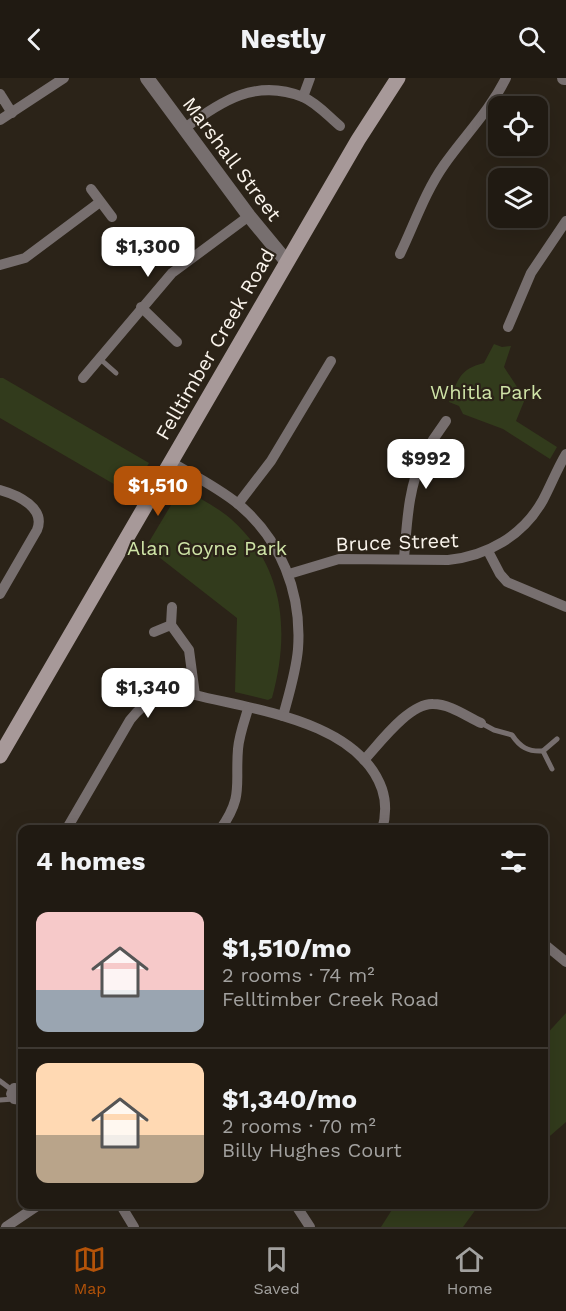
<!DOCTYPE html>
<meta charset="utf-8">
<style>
body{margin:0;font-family:"Work Sans",sans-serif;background:#28231b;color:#f1f3f6;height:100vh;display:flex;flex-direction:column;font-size:22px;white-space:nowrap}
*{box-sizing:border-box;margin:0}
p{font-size:20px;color:#a2a19f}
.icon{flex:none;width:33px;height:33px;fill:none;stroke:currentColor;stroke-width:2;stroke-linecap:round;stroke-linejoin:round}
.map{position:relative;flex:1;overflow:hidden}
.side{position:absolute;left:18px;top:747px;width:530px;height:384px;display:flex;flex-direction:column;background:#201a12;border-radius:12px;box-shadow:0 6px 24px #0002,0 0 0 2px #3d3832}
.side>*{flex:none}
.controls{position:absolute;left:488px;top:18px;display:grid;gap:12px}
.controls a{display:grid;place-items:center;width:60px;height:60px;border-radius:12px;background:#201a12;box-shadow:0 6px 24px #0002,0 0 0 2px #3d3832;font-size:30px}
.price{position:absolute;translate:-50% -51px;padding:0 14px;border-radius:12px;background:#fff;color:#222;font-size:20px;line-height:39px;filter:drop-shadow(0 2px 3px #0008)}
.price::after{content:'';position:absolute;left:50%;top:36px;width:18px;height:14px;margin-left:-9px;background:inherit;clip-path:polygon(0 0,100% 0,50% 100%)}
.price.selected{background:#b45309;color:#fff}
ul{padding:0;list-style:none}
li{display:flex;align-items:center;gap:18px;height:150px;padding:0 18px}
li+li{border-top:2px solid #3d3832}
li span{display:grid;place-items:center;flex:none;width:168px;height:120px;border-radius:12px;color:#555}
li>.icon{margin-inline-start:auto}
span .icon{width:72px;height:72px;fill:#fffc;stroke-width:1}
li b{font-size:26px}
h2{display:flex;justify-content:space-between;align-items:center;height:72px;padding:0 18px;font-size:26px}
header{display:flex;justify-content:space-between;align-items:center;height:78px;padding:0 18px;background:#201a12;font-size:27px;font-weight:700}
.dock{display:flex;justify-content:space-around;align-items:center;height:84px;border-top:2px solid #3d3832;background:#201a12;font-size:16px;color:#a2a19f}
.dock a{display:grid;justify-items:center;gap:3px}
.dock .selected{color:#b45309}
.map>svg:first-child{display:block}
</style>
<header><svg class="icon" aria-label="back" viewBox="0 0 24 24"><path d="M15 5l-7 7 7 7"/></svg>Nestly<svg class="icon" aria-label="search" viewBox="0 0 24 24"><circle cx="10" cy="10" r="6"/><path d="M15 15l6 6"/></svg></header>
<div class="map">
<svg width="566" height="1149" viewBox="0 0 566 1149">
<rect width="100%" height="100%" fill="#2b2318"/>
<g fill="#323b1c">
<path d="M494,266L502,269L511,268L504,289L525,321L516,343L557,369L550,381L503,351L463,336L459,328L449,324C458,302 459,291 484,285Z"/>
<path d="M0,300H3L149,385L131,416L0,340Z"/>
<path d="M185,411C200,421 217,429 231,441C285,489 290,555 272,620L268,622L235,614L237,540L146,469L180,412Z"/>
<path d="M566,935V1044L543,1064V960Z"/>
<path d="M395,1127V1126L479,1127L463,1149H381Z"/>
</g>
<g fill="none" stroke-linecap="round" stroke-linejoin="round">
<g stroke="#776f6f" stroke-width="5">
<path d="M99,280L116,295"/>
<path d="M481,645L494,652L512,657C520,669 528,674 543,673"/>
<path d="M552,691L543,673L557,661"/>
<path d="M0,1003L12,1012"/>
<path d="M0,1022L14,1021"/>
</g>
<g stroke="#776f6f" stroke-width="10">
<path d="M0,16L12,35"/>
<path d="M303,19L310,0"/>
<path d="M0,42L64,0"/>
<path d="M185,50C221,23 256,0 303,19C317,25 328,38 340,48"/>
<path d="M91,111L112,139"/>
<path d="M400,176C414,147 425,114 444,87C465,57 489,34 506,0"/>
<path d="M0,187L25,180L100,124"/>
<path d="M141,229L177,264"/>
<path d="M508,249L531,195L566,143"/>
<path d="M83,300L172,195L249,138"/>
<path d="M171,384C193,397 217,409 237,425C281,461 302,515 298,571C296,594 289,616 283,638"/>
<path d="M0,412C18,417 46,430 37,452L0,516"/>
<path d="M238,426L271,383L331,283"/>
<path d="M488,473L500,496L507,504L566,529"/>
<path d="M404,480C407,446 408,410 423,379C429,366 438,355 446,343"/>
<path d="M289,496L339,481L448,482C487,478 523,458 543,422C551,407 557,391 566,376"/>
<path d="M171,547L189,572L195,617"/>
<path d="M154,554L171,547L172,529"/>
<path d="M364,682C379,666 409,625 433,626C450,626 466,638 481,645"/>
<path d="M66,752L130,642C149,618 165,614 195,617C254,632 358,643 382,711C386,723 386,738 382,752"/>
<path d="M220,752C244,718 235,708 238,671C239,658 244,644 248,631"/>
<path d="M543,865L566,884"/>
<path d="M22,1011L14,1010L11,1016L14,1021L22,1022"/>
<path d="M120,1126L134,1149"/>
<path d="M295,1126L310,1149"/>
<path d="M6,1149L40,1126"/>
</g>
<g stroke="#776f6f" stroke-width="14">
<path d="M147,0L249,138L287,184"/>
<path d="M564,0H566"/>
</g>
<path stroke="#a79999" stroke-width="15" d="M0,678L358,62L398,0"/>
</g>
<g text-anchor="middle" stroke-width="4.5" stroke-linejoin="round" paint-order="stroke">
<g font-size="20" fill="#faf4ec" stroke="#2b2318">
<text transform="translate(232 81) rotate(53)" y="7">Marshall Street</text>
<text transform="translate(215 266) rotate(-60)" y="7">Felltimber Creek Road</text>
<text transform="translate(397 464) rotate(-2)" y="7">Bruce Street</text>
</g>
<g font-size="20" fill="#cfe4a7" stroke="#2b2318">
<text x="486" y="321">Whitla Park</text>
<text x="207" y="477">Alan Goyne Park</text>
</g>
</g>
</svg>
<div class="controls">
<a><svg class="icon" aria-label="locate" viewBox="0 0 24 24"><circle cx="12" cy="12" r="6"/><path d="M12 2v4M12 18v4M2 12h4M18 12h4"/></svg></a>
<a><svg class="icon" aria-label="layers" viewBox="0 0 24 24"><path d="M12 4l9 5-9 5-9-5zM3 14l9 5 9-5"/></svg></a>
</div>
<b class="price" style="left:148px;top:200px">$1,300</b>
<b class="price" style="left:426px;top:412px">$992</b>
<b class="price selected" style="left:158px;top:439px">$1,510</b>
<b class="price" style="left:148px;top:641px">$1,340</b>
<section class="side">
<h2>4 homes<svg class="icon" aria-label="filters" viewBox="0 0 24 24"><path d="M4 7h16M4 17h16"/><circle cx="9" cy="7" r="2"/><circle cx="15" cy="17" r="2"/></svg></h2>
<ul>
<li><span style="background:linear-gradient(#f6c9c9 65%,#9aa5b1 0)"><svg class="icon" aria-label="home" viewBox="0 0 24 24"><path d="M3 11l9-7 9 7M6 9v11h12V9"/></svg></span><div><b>$1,510/mo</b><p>2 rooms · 74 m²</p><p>Felltimber Creek Road</p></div></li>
<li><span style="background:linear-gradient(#ffd9b3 60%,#b9a48a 0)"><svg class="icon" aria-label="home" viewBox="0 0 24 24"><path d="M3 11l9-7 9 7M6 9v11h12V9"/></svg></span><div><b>$1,340/mo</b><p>2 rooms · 70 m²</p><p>Billy Hughes Court</p></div></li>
</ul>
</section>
</div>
<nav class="dock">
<a class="selected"><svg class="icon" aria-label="map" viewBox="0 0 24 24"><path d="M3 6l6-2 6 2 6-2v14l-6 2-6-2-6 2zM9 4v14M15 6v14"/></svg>Map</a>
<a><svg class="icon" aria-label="saved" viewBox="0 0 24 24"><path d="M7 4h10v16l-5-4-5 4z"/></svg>Saved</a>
<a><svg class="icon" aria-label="home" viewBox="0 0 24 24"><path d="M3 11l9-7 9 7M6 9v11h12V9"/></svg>Home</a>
</nav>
